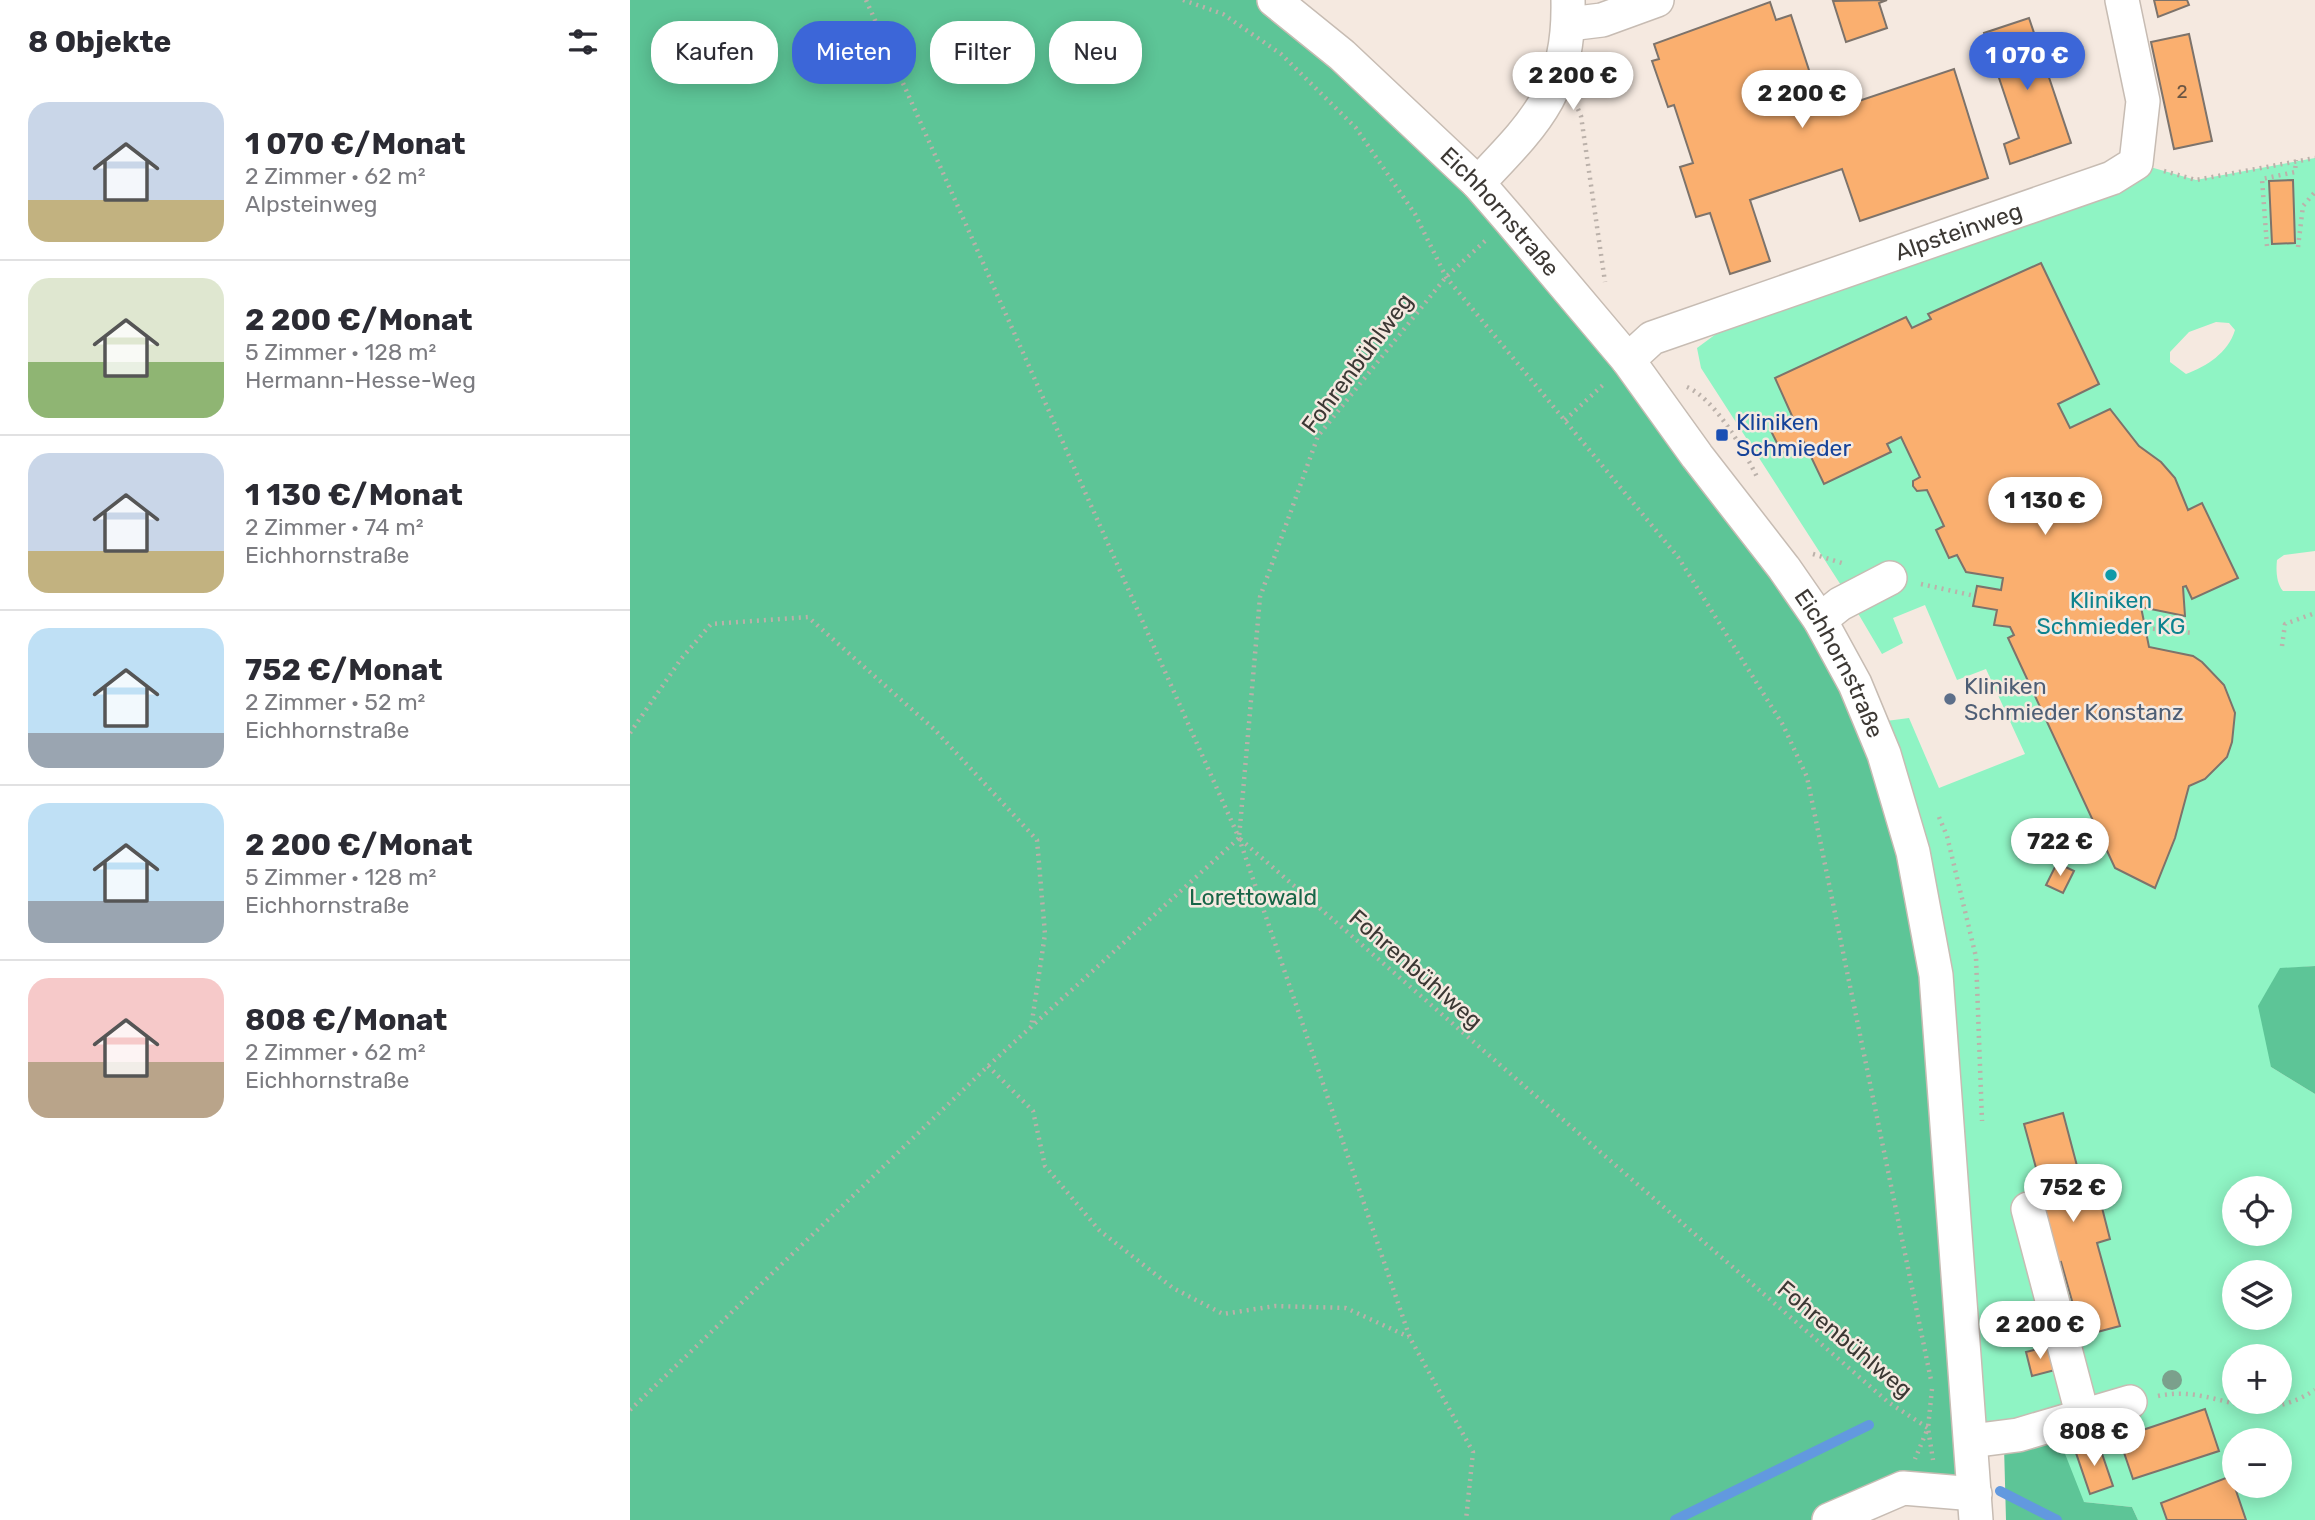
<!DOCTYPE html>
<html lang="de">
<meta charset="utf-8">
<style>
body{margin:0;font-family:Rubik,sans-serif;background:#f2f2f3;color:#2b2b33;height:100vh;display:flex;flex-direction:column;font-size:26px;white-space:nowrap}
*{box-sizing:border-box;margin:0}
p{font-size:23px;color:#7c7c81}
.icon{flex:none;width:38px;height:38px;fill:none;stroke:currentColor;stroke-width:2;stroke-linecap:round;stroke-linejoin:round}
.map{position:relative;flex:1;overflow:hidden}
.drawer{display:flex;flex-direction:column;background:#fff;width:630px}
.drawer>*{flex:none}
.top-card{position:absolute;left:21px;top:21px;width:665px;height:63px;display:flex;gap:14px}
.buttons{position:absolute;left:1592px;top:1176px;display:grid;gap:14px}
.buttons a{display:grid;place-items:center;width:70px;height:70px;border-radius:50%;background:#fff;box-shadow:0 4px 18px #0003;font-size:35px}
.price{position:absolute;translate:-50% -60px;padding:0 16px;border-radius:24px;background:#fff;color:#222;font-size:23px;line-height:46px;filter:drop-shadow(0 2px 4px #0008)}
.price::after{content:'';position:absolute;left:50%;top:42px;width:21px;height:16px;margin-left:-10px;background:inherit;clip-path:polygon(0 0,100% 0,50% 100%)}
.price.on{background:#3c66d8;color:#fff}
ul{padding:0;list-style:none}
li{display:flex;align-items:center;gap:21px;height:175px;padding:0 28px}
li+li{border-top:2px solid #e1e1e2}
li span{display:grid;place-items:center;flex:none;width:196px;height:140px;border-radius:21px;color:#555}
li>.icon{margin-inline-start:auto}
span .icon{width:84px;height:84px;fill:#fffc;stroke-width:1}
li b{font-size:30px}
h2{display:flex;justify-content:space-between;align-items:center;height:84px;padding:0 28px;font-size:30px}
.pill{padding:0 24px;border-radius:28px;background:#fff;box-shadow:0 4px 18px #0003;font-size:24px;line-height:63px}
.pill.on{background:#3c66d8;color:#fff}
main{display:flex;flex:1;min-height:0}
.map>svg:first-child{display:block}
</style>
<main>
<section class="drawer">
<h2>8 Objekte<svg class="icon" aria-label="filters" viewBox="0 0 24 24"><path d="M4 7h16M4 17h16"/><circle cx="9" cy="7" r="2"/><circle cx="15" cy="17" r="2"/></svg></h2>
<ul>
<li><span style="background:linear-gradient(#c9d6e8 70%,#c2b280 0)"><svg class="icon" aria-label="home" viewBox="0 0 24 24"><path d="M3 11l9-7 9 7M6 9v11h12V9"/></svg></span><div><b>1 070 €/Monat</b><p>2 Zimmer · 62 m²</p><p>Alpsteinweg</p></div></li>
<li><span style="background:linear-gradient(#dfe7d0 60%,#8fb573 0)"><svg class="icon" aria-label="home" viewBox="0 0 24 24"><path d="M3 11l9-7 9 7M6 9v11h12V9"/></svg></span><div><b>2 200 €/Monat</b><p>5 Zimmer · 128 m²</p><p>Hermann-Hesse-Weg</p></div></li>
<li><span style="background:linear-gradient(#c9d6e8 70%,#c2b280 0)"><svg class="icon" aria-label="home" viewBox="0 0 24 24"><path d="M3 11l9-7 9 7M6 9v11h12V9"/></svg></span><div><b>1 130 €/Monat</b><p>2 Zimmer · 74 m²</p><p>Eichhornstraße</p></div></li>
<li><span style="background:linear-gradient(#bfe0f5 75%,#9aa5b1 0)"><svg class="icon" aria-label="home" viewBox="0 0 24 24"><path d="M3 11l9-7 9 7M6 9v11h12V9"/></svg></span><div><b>752 €/Monat</b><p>2 Zimmer · 52 m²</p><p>Eichhornstraße</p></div></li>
<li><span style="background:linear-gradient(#bfe0f5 70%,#9aa5b1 0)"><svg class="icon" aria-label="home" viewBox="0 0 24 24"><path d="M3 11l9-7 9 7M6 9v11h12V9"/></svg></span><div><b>2 200 €/Monat</b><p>5 Zimmer · 128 m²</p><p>Eichhornstraße</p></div></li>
<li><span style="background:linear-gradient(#f6c9c9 60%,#b9a48a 0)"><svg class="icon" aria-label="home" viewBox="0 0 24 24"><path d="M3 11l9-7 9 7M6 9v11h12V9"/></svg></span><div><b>808 €/Monat</b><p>2 Zimmer · 62 m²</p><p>Eichhornstraße</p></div></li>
</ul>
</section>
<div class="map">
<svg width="1685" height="1520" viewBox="0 0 1685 1520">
<rect width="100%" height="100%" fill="#f5e9e0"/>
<path fill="#8ff4c4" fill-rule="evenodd" d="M1685,158V551L1654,555L1647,560C1646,569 1646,583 1653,591H1685V966L1650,969L1641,1067L1685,1094V1520H1508L1502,1507L1454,1502L1341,1432L1241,723L1279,718L1309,788L1395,754L1356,669L1327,680L1295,605L1263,618L1273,643L1252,654L1216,593L1071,368L1067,348L1086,334L1485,189L1506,163L1566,180ZM1586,322L1599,323L1605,330C1598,353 1577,366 1556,374L1540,362V352L1559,332ZM1605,1188H1650V1234H1605ZM1605,1272H1650V1318H1605ZM1605,1356H1650V1402H1605ZM1605,1440H1650V1486H1605Z"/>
<g fill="#5dc597">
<path d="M0,0H644L848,183L1154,568L1283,852L1345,1494L1293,1489L1199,1520H0Z"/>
<path d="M1685,966V1094L1641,1067L1628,1006L1650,968Z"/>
<path d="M1428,1436L1454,1502L1502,1507L1508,1520H1376L1374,1446Z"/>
</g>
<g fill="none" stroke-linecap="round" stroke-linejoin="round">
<g stroke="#6299df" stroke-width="10">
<path d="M1370,1491L1427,1520"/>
<path d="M1045,1520L1239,1425"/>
</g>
</g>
<g fill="#faaf6f" stroke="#7d736b" stroke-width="2">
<path d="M1257,0L1249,3L1257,28L1216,42L1203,1Z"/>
<path d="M1524,0H1557L1559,5L1528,17Z"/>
<path d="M1140,2L1146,20L1161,15L1193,113L1324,69L1358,178L1230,221L1212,169L1120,200L1140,261L1100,274L1080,213L1066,217L1050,167L1063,163L1044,105L1038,107L1022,61L1029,59L1024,44Z"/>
<path d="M1399,18L1441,143L1380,164L1374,144L1389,138L1354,33Z"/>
<path d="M1559,34L1582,141L1544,149L1521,42Z"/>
<path d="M1663,180L1665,243L1642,244L1639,181Z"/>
<path d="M1411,263L1469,384L1428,404L1440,428L1480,409L1509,446L1531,462L1545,478L1558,510L1572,503L1608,578L1562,599L1556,586L1553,587L1555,616L1511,607L1519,647L1563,656L1572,662L1594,685L1605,713L1602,742L1597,757L1575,779L1559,786L1545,838L1525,888L1485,868L1378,638L1384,635L1380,627L1364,625L1367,610L1343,606L1347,586L1371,590L1373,578L1336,572L1327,555L1319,558L1306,530L1314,526L1297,490L1287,491L1283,486V481L1290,477L1271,437L1257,444L1261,452L1194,484L1174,442L1152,453L1140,429L1163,418L1145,378L1276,317L1282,328L1301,319L1298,314Z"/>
<path d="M1427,863L1444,871L1433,893L1416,885Z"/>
<path d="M1433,1113L1455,1196L1468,1192L1480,1239L1467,1243L1490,1326L1452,1336L1431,1262L1425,1263L1407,1199L1414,1197L1394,1124Z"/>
<path d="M1419,1346L1425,1370L1402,1376L1396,1352Z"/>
<path d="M1575,1409L1589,1451L1503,1479L1489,1438Z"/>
<path d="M1468,1442L1483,1486L1460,1494L1445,1450Z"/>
<path d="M1601,1476L1616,1520H1537L1531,1503Z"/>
</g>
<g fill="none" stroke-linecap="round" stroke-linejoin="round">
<defs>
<g id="minor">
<path id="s1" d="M644,0L712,55L848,183L880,220L998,360L1067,456L1154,568L1190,620L1225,684L1254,754L1283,852L1306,975L1346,1520"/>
<path d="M939,24L972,20L1027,0"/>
<path d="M848,183C906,122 940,90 938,0"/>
<path id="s2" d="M998,360L1022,338L1482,178L1506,163L1513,101L1492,0"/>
<path d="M1190,620L1210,604L1260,578"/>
<path d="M1398,1209L1453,1417"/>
<path d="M1341,1441L1388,1435L1500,1402"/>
<path d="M1199,1520L1273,1488L1345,1494"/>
</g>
</defs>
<use href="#minor" stroke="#c7bcb3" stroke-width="36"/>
<g stroke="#bbb1aa" stroke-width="4.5" stroke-dasharray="2 5" stroke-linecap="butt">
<path d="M236,0L609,838L780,1338L843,1452L836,1520"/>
<path d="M553,0L593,14L651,54L726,128L785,214L816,277L1048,557L1153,725L1177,777L1301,1380"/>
<path d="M948,109L951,116L975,282"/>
<path d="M1534,171L1566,180L1685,158"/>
<path d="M855,241L816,277L688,436L630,597L609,838L1258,1402L1298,1428L1285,1459"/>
<path d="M1637,246L1632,179L1665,172L1666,160"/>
<path d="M1668,247L1673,206L1685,192"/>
<path d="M1057,387C1085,399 1114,450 1127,477"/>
<path d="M935,420L975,383"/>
<path d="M1183,554L1215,564"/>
<path d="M1291,584L1345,596"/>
<path d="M1516,628L1562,633"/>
<path d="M1652,646L1655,624L1685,613"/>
<path d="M0,733L51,659L81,624L178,617L304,729L407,840L415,934L401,1028"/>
<path d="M1309,817L1317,836L1346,957L1352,1121"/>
<path d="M358,1066L403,1111L415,1166L469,1230L543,1288L593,1314L645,1306L716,1308L779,1337"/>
<path d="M1302,1389L1298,1428L1303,1460"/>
<path d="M1528,1396C1587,1383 1620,1431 1685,1390"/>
<path d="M0,1410L358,1066L609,838"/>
</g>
<use href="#minor" stroke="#fff" stroke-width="33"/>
</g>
<circle fill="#7ba08c" cx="1542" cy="1380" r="10"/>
<rect fill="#1a4fb4" stroke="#f5e9e0" stroke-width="2.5" x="1085" y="428" width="14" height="14" rx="3.5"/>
<circle fill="#0f9aa8" stroke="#f5e9e0" stroke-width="2.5" cx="1481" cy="575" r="7"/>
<circle fill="#5c6f8a" stroke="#f5e9e0" stroke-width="2.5" cx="1320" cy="699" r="7"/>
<g text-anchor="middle" stroke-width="5" stroke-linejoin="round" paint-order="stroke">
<g font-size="19" fill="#6c5643">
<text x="1552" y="98">2</text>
</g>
<g font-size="23" fill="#3c3834" stroke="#f5e9e0">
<text dy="8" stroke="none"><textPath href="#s1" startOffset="310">Eichhornstraße</textPath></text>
<text dy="8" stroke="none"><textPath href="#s2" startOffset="357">Alpsteinweg</textPath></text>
<text transform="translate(727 363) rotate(-53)" y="8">Fohrenbühlweg</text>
<text dy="8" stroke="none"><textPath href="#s1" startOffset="877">Eichhornstraße</textPath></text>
<text transform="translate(786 969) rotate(41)" y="8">Fohrenbühlweg</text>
<text transform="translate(1215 1339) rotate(40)" y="8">Fohrenbühlweg</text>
</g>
<g font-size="23" fill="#164399" stroke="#f5e9e0" text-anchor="start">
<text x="1106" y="430">Kliniken<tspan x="1106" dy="26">Schmieder</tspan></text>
</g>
<g font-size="23" fill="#0d838f" stroke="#f5e9e0">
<text x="1481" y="608">Kliniken<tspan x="1481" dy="26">Schmieder KG</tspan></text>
</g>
<g font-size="23" fill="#4e5e75" stroke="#f5e9e0" text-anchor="start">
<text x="1334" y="694">Kliniken<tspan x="1334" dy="26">Schmieder Konstanz</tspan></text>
</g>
<g font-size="23" fill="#176547" stroke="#f5e9e0">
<text x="623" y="905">Lorettowald</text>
</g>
</g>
</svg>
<div class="buttons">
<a><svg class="icon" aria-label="locate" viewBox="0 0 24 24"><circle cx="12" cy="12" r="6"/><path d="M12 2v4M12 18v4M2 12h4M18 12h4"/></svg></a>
<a><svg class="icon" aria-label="layers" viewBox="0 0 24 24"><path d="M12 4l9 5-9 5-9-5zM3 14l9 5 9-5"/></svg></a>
<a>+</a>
<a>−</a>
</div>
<b class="price on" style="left:1397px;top:92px">1 070 €</b>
<b class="price" style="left:943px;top:112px">2 200 €</b>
<b class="price" style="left:1172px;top:130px">2 200 €</b>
<b class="price" style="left:1415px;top:537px">1 130 €</b>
<b class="price" style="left:1430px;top:878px">722 €</b>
<b class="price" style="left:1443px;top:1224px">752 €</b>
<b class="price" style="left:1410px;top:1361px">2 200 €</b>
<b class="price" style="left:1464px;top:1468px">808 €</b>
<div class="top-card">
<a class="pill">Kaufen</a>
<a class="pill on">Mieten</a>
<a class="pill">Filter</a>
<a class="pill">Neu</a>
</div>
</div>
</main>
